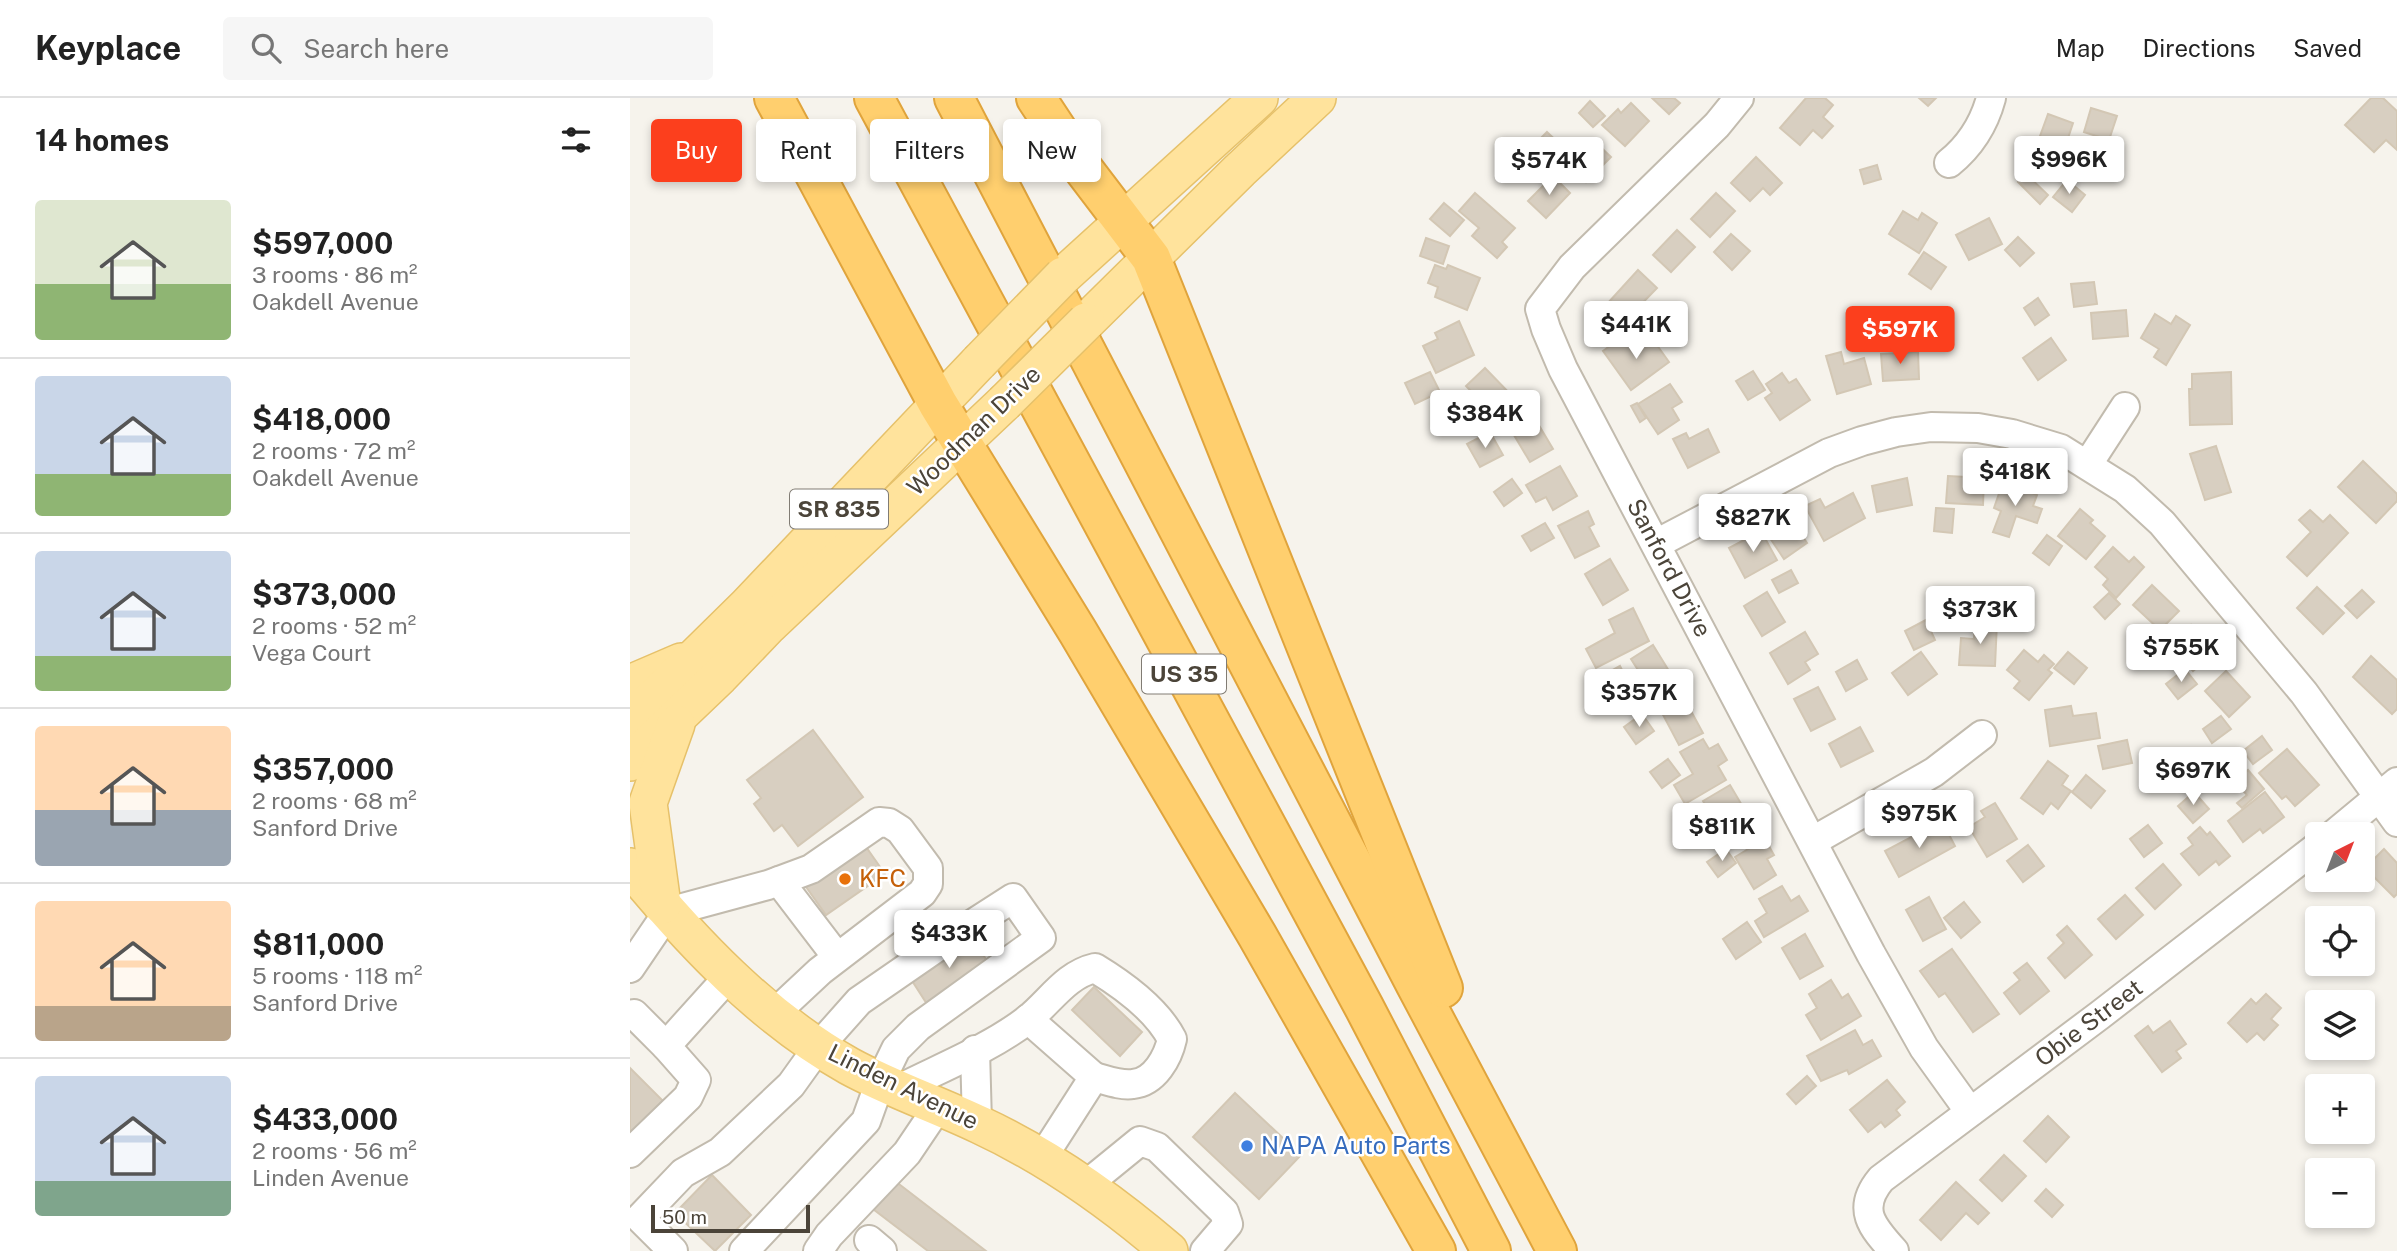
<!DOCTYPE html>
<meta charset="utf-8">
<style>
body{margin:0;font-family:"Public Sans",sans-serif;background:#f6f6f6;color:#222;height:100vh;display:flex;flex-direction:column;font-size:26px;white-space:nowrap}
*{box-sizing:border-box;margin:0}
p{font-size:23px;color:#767676}
.icon{flex:none;width:38px;height:38px;fill:none;stroke:currentColor;stroke-width:2;stroke-linecap:round;stroke-linejoin:round}
.map{position:relative;flex:1;overflow:hidden}
.details{display:flex;flex-direction:column;background:#fff;width:630px}
.details>*{flex:none}
.banner{position:absolute;left:21px;top:21px;width:665px;height:63px;display:flex;gap:14px}
.needle{width:46px;rotate:42deg}
.fabs{position:absolute;left:1675px;top:724px;display:grid;gap:14px}
.fabs a{display:grid;place-items:center;width:70px;height:70px;border-radius:7px;background:#fff;box-shadow:0 4px 10px #0003;font-size:35px}
.scale{position:absolute;left:21px;bottom:18px;width:159px;box-sizing:border-box;padding-left:7px;border:4px solid #4b4439;border-top:0;font-size:19px;line-height:24px;white-space:nowrap;color:#4b4439;-webkit-text-stroke:5px #fff;paint-order:stroke}
.price{position:absolute;translate:-50% -60px;padding:0 16px;border-radius:7px;background:#fff;color:#222;font-size:23px;line-height:46px;filter:drop-shadow(0 2px 4px #0008)}
.price::after{content:'';position:absolute;left:50%;top:42px;width:21px;height:16px;margin-left:-10px;background:inherit;clip-path:polygon(0 0,100% 0,50% 100%)}
.price.active{background:#fc3f1d;color:#fff}
ul{padding:0;list-style:none}
li{display:flex;align-items:center;gap:21px;height:175px;padding:0 35px}
li+li{border-top:2px solid #e0e0e0}
li span{display:grid;place-items:center;flex:none;width:196px;height:140px;border-radius:7px;color:#555}
li>.icon{margin-inline-start:auto}
span .icon{width:84px;height:84px;fill:#fffc;stroke-width:1}
li b{font-size:30px}
h2{display:flex;justify-content:space-between;align-items:center;height:84px;padding:0 35px;font-size:30px}
.chip{padding:0 24px;border-radius:7px;background:#fff;box-shadow:0 4px 10px #0003;font-size:24px;line-height:63px}
.chip.active{background:#fc3f1d;color:#fff}
header{display:flex;align-items:center;gap:42px;box-sizing:border-box;height:98px;padding:0 35px;background:#fff;border-bottom:2px solid #e0e0e0}
header strong{font-size:33px}
nav{display:flex;gap:38px;margin-inline-start:auto;font-size:24px}
.search{width:490px;height:63px;background:#f6f6f6;display:flex;align-items:center;gap:18px;box-sizing:border-box;padding:0 24px;border-radius:7px;color:#767676;font-size:26px}
main{display:flex;flex:1;min-height:0}
.map>svg:first-child{display:block}
</style>
<header>
<strong>Keyplace</strong>
<div class="search"><svg class="icon" aria-label="search" viewBox="0 0 24 24"><circle cx="10" cy="10" r="6"/><path d="M15 15l6 6"/></svg>Search here</div>
<nav><a>Map</a><a>Directions</a><a>Saved</a></nav>
</header>
<main>
<section class="details">
<h2>14 homes<svg class="icon" aria-label="filters" viewBox="0 0 24 24"><path d="M4 7h16M4 17h16"/><circle cx="9" cy="7" r="2"/><circle cx="15" cy="17" r="2"/></svg></h2>
<ul>
<li><span style="background:linear-gradient(#dfe7d0 60%,#8fb573 0)"><svg class="icon" aria-label="home" viewBox="0 0 24 24"><path d="M3 11l9-7 9 7M6 9v11h12V9"/></svg></span><div><b>$597,000</b><p>3 rooms · 86 m²</p><p>Oakdell Avenue</p></div></li>
<li><span style="background:linear-gradient(#c9d6e8 70%,#8fb573 0)"><svg class="icon" aria-label="home" viewBox="0 0 24 24"><path d="M3 11l9-7 9 7M6 9v11h12V9"/></svg></span><div><b>$418,000</b><p>2 rooms · 72 m²</p><p>Oakdell Avenue</p></div></li>
<li><span style="background:linear-gradient(#c9d6e8 75%,#8fb573 0)"><svg class="icon" aria-label="home" viewBox="0 0 24 24"><path d="M3 11l9-7 9 7M6 9v11h12V9"/></svg></span><div><b>$373,000</b><p>2 rooms · 52 m²</p><p>Vega Court</p></div></li>
<li><span style="background:linear-gradient(#ffd9b3 60%,#9aa5b1 0)"><svg class="icon" aria-label="home" viewBox="0 0 24 24"><path d="M3 11l9-7 9 7M6 9v11h12V9"/></svg></span><div><b>$357,000</b><p>2 rooms · 68 m²</p><p>Sanford Drive</p></div></li>
<li><span style="background:linear-gradient(#ffd9b3 75%,#b9a48a 0)"><svg class="icon" aria-label="home" viewBox="0 0 24 24"><path d="M3 11l9-7 9 7M6 9v11h12V9"/></svg></span><div><b>$811,000</b><p>5 rooms · 118 m²</p><p>Sanford Drive</p></div></li>
<li><span style="background:linear-gradient(#c9d6e8 75%,#7fa58c 0)"><svg class="icon" aria-label="home" viewBox="0 0 24 24"><path d="M3 11l9-7 9 7M6 9v11h12V9"/></svg></span><div><b>$433,000</b><p>2 rooms · 56 m²</p><p>Linden Avenue</p></div></li>
</ul>
</section>
<div class="map">
<svg width="1767" height="1153" viewBox="0 0 1767 1153">
<rect width="100%" height="100%" fill="#f6f3ec"/>
<g fill="#d8cfc1" stroke="#d3c7b4" stroke-width="2">
<path d="M1022,0H1044L1050,5L1039,16Z"/>
<path d="M1176,0H1195L1203,7L1193,19L1203,28L1192,40L1183,32L1170,47L1150,30Z"/>
<path d="M1289,0H1306L1298,8Z"/>
<path d="M1741,0H1753L1767,13V52L1756,42L1744,54L1715,27Z"/>
<path d="M960,3L975,18L963,29L949,15Z"/>
<path d="M1001,5L1019,23L995,48L972,27L988,11L991,15Z"/>
<path d="M1461,10L1487,18L1479,42L1454,34Z"/>
<path d="M1418,16L1443,25L1431,61L1405,52Z"/>
<path d="M917,34L935,51L921,64L904,47Z"/>
<path d="M962,41L981,59L956,84L937,66Z"/>
<path d="M1126,59L1152,85L1140,97L1133,90L1120,103L1101,85Z"/>
<path d="M1247,67L1251,81L1234,86L1230,72Z"/>
<path d="M1396,76L1418,97L1410,106L1388,84Z"/>
<path d="M923,78L940,95L916,120L898,103Z"/>
<path d="M1437,82L1455,97L1442,114L1423,99Z"/>
<path d="M845,95L885,130L872,144L877,149L867,160L842,138L849,130L829,113Z"/>
<path d="M1086,95L1105,113L1080,139L1061,121Z"/>
<path d="M814,105L834,122L820,138L800,121Z"/>
<path d="M1273,113L1288,122L1292,115L1307,125L1289,155L1259,136Z"/>
<path d="M1359,120L1372,146L1339,162L1326,137Z"/>
<path d="M1047,132L1065,149L1041,174L1023,157Z"/>
<path d="M1101,136L1120,153L1102,172L1084,154Z"/>
<path d="M1388,139L1404,155L1390,168L1375,152Z"/>
<path d="M796,140L819,148L813,166L790,158Z"/>
<path d="M1294,154L1316,169L1301,191L1279,176Z"/>
<path d="M805,167L816,171L818,167L850,180L837,212L805,199L808,189L798,185Z"/>
<path d="M1008,172L1027,190L995,223L977,206Z"/>
<path d="M1464,184L1467,206L1444,209L1441,186Z"/>
<path d="M1408,200L1419,217L1405,227L1394,210Z"/>
<path d="M1496,212L1498,238L1463,241L1461,215Z"/>
<path d="M1525,216L1541,226L1546,218L1560,227L1536,267L1524,259L1529,251L1511,240Z"/>
<path d="M829,223L844,257L806,275L793,248L808,241L805,235Z"/>
<path d="M994,238L1004,252L1021,239L1039,264L1001,292L973,253Z"/>
<path d="M1421,240L1436,262L1408,282L1393,260Z"/>
<path d="M1211,254L1214,266L1234,260L1241,286L1207,296L1196,258Z"/>
<path d="M1288,254L1289,281L1253,283L1251,256Z"/>
<path d="M855,270L886,302L868,320L836,288Z"/>
<path d="M1123,273L1135,292L1118,302L1106,283Z"/>
<path d="M800,274L810,294L785,306L775,285Z"/>
<path d="M1601,274L1602,326L1560,327L1559,291H1562V276Z"/>
<path d="M1152,275L1159,285L1166,281L1180,302L1150,322L1135,300L1142,295L1136,286Z"/>
<path d="M1040,286L1052,304L1042,310L1049,322L1028,336L1008,306Z"/>
<path d="M1007,305L1016,320L1010,324L1001,308Z"/>
<path d="M904,319L923,351L900,364L881,332Z"/>
<path d="M1078,331L1089,354L1058,370L1043,341L1056,335L1059,341Z"/>
<path d="M860,334L873,357L850,369L837,346Z"/>
<path d="M1586,348L1601,394L1575,402L1560,356Z"/>
<path d="M1733,363L1767,396V403L1746,425L1708,389Z"/>
<path d="M930,368L947,398L923,412L916,399L906,404L896,387Z"/>
<path d="M1318,378L1354,380L1353,407L1316,405Z"/>
<path d="M1277,380L1282,407L1247,414L1242,388Z"/>
<path d="M882,381L892,395L874,408L864,394Z"/>
<path d="M1373,384L1407,397L1403,408L1412,411L1407,425L1386,418L1379,439L1363,434L1371,413L1364,410Z"/>
<path d="M1223,395L1235,420L1194,443L1175,408L1190,401L1195,410Z"/>
<path d="M1306,410L1324,411L1322,435L1304,433Z"/>
<path d="M1450,411L1463,422L1460,425L1475,438L1456,461L1428,438Z"/>
<path d="M1680,412L1693,424L1700,417L1718,435L1677,478L1657,459L1681,434L1669,422Z"/>
<path d="M958,413L964,426L959,429L969,448L945,460L928,428Z"/>
<path d="M1162,422L1177,445L1154,461L1138,437Z"/>
<path d="M915,425L924,440L901,453L892,438Z"/>
<path d="M1131,433L1147,462L1115,480L1099,450Z"/>
<path d="M1417,437L1432,448L1419,467L1403,455Z"/>
<path d="M1483,449L1499,464L1504,459L1514,469L1486,500L1473,487L1478,481L1465,469Z"/>
<path d="M980,461L998,492L973,507L955,476Z"/>
<path d="M1161,472L1168,485L1149,495L1142,482Z"/>
<path d="M1522,487L1549,513L1530,532L1503,507Z"/>
<path d="M1687,489L1714,515L1693,536L1667,510Z"/>
<path d="M1732,492L1744,504L1727,520L1715,508Z"/>
<path d="M1137,494L1155,524L1132,538L1114,508Z"/>
<path d="M1479,495L1490,506L1475,521L1464,509Z"/>
<path d="M1003,510L1019,543L966,570L956,551L985,535L979,522Z"/>
<path d="M1296,522L1305,542L1284,552L1275,533Z"/>
<path d="M1345,523L1367,524L1365,568L1329,567L1331,540L1344,541Z"/>
<path d="M1561,527L1584,555L1563,573L1540,545Z"/>
<path d="M1175,534L1188,556L1175,564L1180,572L1158,586L1140,555Z"/>
<path d="M1023,547L1047,586L1026,600L1001,561Z"/>
<path d="M1394,552L1408,564L1414,557L1424,566L1418,572L1422,575L1399,602L1384,590L1390,583L1377,572Z"/>
<path d="M1291,554L1307,576L1278,597L1262,575Z"/>
<path d="M1438,554L1457,570L1444,586L1424,570Z"/>
<path d="M1741,558L1767,582V611L1762,616L1723,579Z"/>
<path d="M1227,562L1237,581L1216,593L1206,574Z"/>
<path d="M990,568L999,586L979,596L970,579Z"/>
<path d="M1555,571L1567,586L1548,601L1536,586Z"/>
<path d="M1596,573L1620,599L1599,619L1575,593Z"/>
<path d="M1188,589L1205,621L1181,633L1164,601Z"/>
<path d="M1055,602L1073,635L1049,647L1032,615Z"/>
<path d="M1441,608L1443,618L1466,615L1470,640L1420,648L1415,612Z"/>
<path d="M1012,616L1024,633L1006,646L994,629Z"/>
<path d="M1591,618L1601,631L1582,645L1573,631Z"/>
<path d="M1230,629L1243,653L1211,669L1199,646Z"/>
<path d="M183,632L233,699L168,748L152,727L144,733L124,706L131,700L117,682Z"/>
<path d="M1632,638L1642,652L1623,666L1613,653Z"/>
<path d="M1073,641L1079,651L1088,646L1097,662L1088,668L1096,682L1055,706L1044,687L1063,676L1050,654Z"/>
<path d="M1497,642L1502,665L1473,671L1468,648Z"/>
<path d="M1657,651L1689,687L1665,708L1656,698L1652,701L1629,675Z"/>
<path d="M1038,661L1050,677L1032,690L1020,674Z"/>
<path d="M1418,663L1438,678L1432,687L1441,693L1428,711L1421,705L1413,716L1391,700Z"/>
<path d="M1618,672L1634,691L1612,710L1607,705L1617,697L1605,683Z"/>
<path d="M1456,677L1475,693L1461,710L1442,694Z"/>
<path d="M1100,687L1113,709L1109,711L1120,730L1097,743L1073,703Z"/>
<path d="M1564,694L1579,711L1563,725L1548,708Z"/>
<path d="M1635,694L1654,719L1633,735L1630,731L1613,744L1598,723Z"/>
<path d="M1365,705L1387,741L1357,759L1339,729L1355,719L1351,713Z"/>
<path d="M1314,727L1325,748L1269,779L1255,753L1287,736L1289,740Z"/>
<path d="M1518,727L1532,745L1514,759L1500,741Z"/>
<path d="M1570,729L1577,737L1580,734L1600,758L1589,767L1586,763L1569,777L1551,756L1563,747L1558,740Z"/>
<path d="M1135,741L1144,757L1137,761L1146,777L1124,791L1105,759Z"/>
<path d="M234,746L255,776L196,817L174,786Z"/>
<path d="M1398,747L1414,768L1393,784L1377,763Z"/>
<path d="M1096,751L1106,765L1088,779L1077,764Z"/>
<path d="M1754,751L1767,765V796L1764,799L1735,770Z"/>
<path d="M1533,766L1551,787L1525,811L1506,790Z"/>
<path d="M1152,788L1161,803L1169,798L1178,813L1134,839L1125,823L1137,815L1129,801Z"/>
<path d="M1495,797L1513,817L1486,841L1468,821Z"/>
<path d="M1299,799L1316,831L1293,843L1276,812Z"/>
<path d="M1334,804L1350,824L1331,840L1314,820Z"/>
<path d="M1117,824L1131,844L1106,861L1093,841Z"/>
<path d="M1437,828L1462,857L1435,880L1418,860L1434,845L1427,837Z"/>
<path d="M1175,836L1193,868L1170,881L1152,850Z"/>
<path d="M341,838L359,866L297,906L279,878Z"/>
<path d="M1322,851L1369,916L1343,934L1315,895L1309,899L1290,873Z"/>
<path d="M1397,865L1419,893L1390,916L1374,895L1390,882L1384,875Z"/>
<path d="M1201,882L1212,900L1218,896L1231,918L1191,942L1176,917L1187,910L1179,896Z"/>
<path d="M464,889L512,934L490,958L442,912Z"/>
<path d="M1636,896L1651,910L1641,921L1648,927L1634,942L1627,935L1617,944L1598,925L1621,901L1626,906Z"/>
<path d="M1540,923L1556,946L1546,953L1551,960L1532,974L1505,938L1518,928L1523,935Z"/>
<path d="M1225,932L1233,947L1242,942L1251,958L1219,976L1217,972L1191,983L1177,958Z"/>
<path d="M0,970L34,1004L0,1037Z"/>
<path d="M1177,978L1186,988L1166,1006L1157,996Z"/>
<path d="M1257,982L1275,1004L1266,1012L1270,1017L1255,1029L1251,1024L1238,1034L1220,1012Z"/>
<path d="M605,995L671,1057L629,1101L563,1039Z"/>
<path d="M1418,1018L1439,1039L1416,1064L1394,1043Z"/>
<path d="M1374,1057L1396,1078L1372,1103L1350,1082Z"/>
<path d="M82,1077L121,1117L85,1153L45,1115Z"/>
<path d="M265,1083L356,1153H298L243,1111Z"/>
<path d="M1326,1084L1359,1115L1348,1126L1336,1115L1311,1142L1290,1122Z"/>
<path d="M1416,1091L1433,1107L1422,1119L1405,1103Z"/>
</g>
<g fill="none" stroke-linecap="round" stroke-linejoin="round">
<defs>
<g id="minor">
<path d="M1109,0L1087,27L942,169L910,211L916,231L933,271L1241,856L1294,950L1340,1014"/>
<path d="M1319,65C1340,48 1354,26 1361,0"/>
<path d="M1458,366L1495,309"/>
<path d="M1026,446L1199,355L1232,343L1266,334L1301,329L1348,330L1382,336L1431,351L1495,391L1532,425L1674,595L1767,724"/>
<path d="M1703,737L1767,684"/>
<path d="M1183,743L1304,674L1352,637"/>
<path d="M149,783L207,859"/>
<path d="M0,870L38,814L138,787L181,771L249,724L259,725L270,732L298,770V786L292,795L190,873L144,916"/>
<path d="M4,916L36,948"/>
<path d="M398,921L464,979"/>
<path d="M345,952L347,1025"/>
<path d="M267,992C310,970 359,951 397,922C420,904 435,877 465,870C493,887 527,912 542,941C538,959 525,984 503,986C491,988 476,982 464,979L412,1060"/>
<path d="M0,1055L58,999L66,982L36,948L100,877"/>
<path d="M456,1087L510,1043L527,1049L594,1114L598,1126L575,1153"/>
<path d="M239,1142L252,1153"/>
<path d="M43,1153L10,1120L53,1075L90,1054L161,987L189,948L229,903L313,845L383,800L411,840L288,929L266,951L250,984L236,1023L114,1153"/>
<path d="M188,1153L199,1137L277,1055L308,1009"/>
<path d="M1264,1153C1242,1129 1226,1111 1251,1081L1470,917L1687,749"/>
</g>
<g id="major">
<path d="M433,178L629,0"/>
<path d="M456,224L610,72L687,0"/>
<path d="M0,586L51,564"/>
<path d="M0,623L117,508L349,264"/>
<path d="M0,664L90,578L138,528L374,305"/>
<path d="M0,769C62,844 132,919 219,968C261,991 306,1006 350,1027C419,1059 481,1103 539,1153"/>
<path d="M32,807L18,705L46,626"/>
</g>
<g id="highway">
<path d="M144,0L308,306L448,534L627,837L806,1153"/>
<path d="M244,0L734,909L861,1153"/>
<path d="M324,0L786,887L927,1153"/>
<path d="M406,0L451,68L521,160L813,890"/>
</g>
</defs>
<use href="#minor" stroke="#c2bbae" stroke-width="32"/>
<use href="#major" stroke="#e6c16a" stroke-width="40"/>
<use href="#highway" stroke="#e0a43c" stroke-width="42"/>
<use href="#minor" stroke="#fff" stroke-width="28"/>
<use href="#major" stroke="#ffe39c" stroke-width="37"/>
<use href="#highway" stroke="#ffcf6e" stroke-width="38"/>
<defs>
<g id="major-bridge">
<path d="M349,264L433,178"/>
<path d="M374,305L456,224"/>
</g>
</defs>
<use href="#major-bridge" stroke="#e6c16a" stroke-width="40" stroke-linecap="butt"/>
<use href="#major-bridge" stroke="#ffe39c" stroke-width="37"/>
</g>
<circle fill="#e8710a" stroke="#fff" stroke-width="2.5" cx="215" cy="781" r="7"/>
<circle fill="#3f7fe0" stroke="#fff" stroke-width="2.5" cx="617" cy="1048" r="7"/>
<g text-anchor="middle" stroke-width="5" stroke-linejoin="round" paint-order="stroke">
<g fill="#fff" stroke="#817c74" stroke-width="2">
<rect x="160" y="391.5" width="98" height="39" rx="5"/>
<rect x="512" y="556.5" width="84" height="39" rx="5"/>
</g>
<g font-size="23" font-weight="bold" fill="#4b4439">
<text x="209" y="419">SR 835</text>
<text x="554" y="584">US 35</text>
</g>
<g font-size="24" fill="#4b4439" stroke="#fff">
<text transform="translate(344 333) rotate(-44)" y="8">Woodman Drive</text>
<text transform="translate(1039 470) rotate(62)" y="8">Sanford Drive</text>
<text transform="translate(1459 925) rotate(-37)" y="8">Obie Street</text>
<text transform="translate(273 989) rotate(26)" y="8">Linden Avenue</text>
</g>
<g font-size="24" fill="#c56008" stroke="#fff" text-anchor="start">
<text x="229" y="789">KFC</text>
</g>
<g font-size="24" fill="#366cbe" stroke="#fff" text-anchor="start">
<text x="631" y="1056">NAPA Auto Parts</text>
</g>
</g>
</svg>
<div class="fabs">
<a><svg class="needle" viewBox="-14 -14 28 28"><path d="M0-13l5 13h-10z" fill="#e53935"/><path d="M0 13l5-13h-10z" fill="#767676"/></svg></a>
<a><svg class="icon" aria-label="locate" viewBox="0 0 24 24"><circle cx="12" cy="12" r="6"/><path d="M12 2v4M12 18v4M2 12h4M18 12h4"/></svg></a>
<a><svg class="icon" aria-label="layers" viewBox="0 0 24 24"><path d="M12 4l9 5-9 5-9-5zM3 14l9 5 9-5"/></svg></a>
<a>+</a>
<a>−</a>
</div>
<div class="scale">50 m</div>
<b class="price" style="left:1439px;top:98px">$996K</b>
<b class="price" style="left:919px;top:99px">$574K</b>
<b class="price" style="left:1006px;top:263px">$441K</b>
<b class="price active" style="left:1270px;top:268px">$597K</b>
<b class="price" style="left:855px;top:352px">$384K</b>
<b class="price" style="left:1385px;top:410px">$418K</b>
<b class="price" style="left:1123px;top:456px">$827K</b>
<b class="price" style="left:1350px;top:548px">$373K</b>
<b class="price" style="left:1551px;top:586px">$755K</b>
<b class="price" style="left:1009px;top:631px">$357K</b>
<b class="price" style="left:1563px;top:709px">$697K</b>
<b class="price" style="left:1289px;top:752px">$975K</b>
<b class="price" style="left:1092px;top:765px">$811K</b>
<b class="price" style="left:319px;top:872px">$433K</b>
<div class="banner">
<a class="chip active">Buy</a>
<a class="chip">Rent</a>
<a class="chip">Filters</a>
<a class="chip">New</a>
</div>
</div>
</main>
